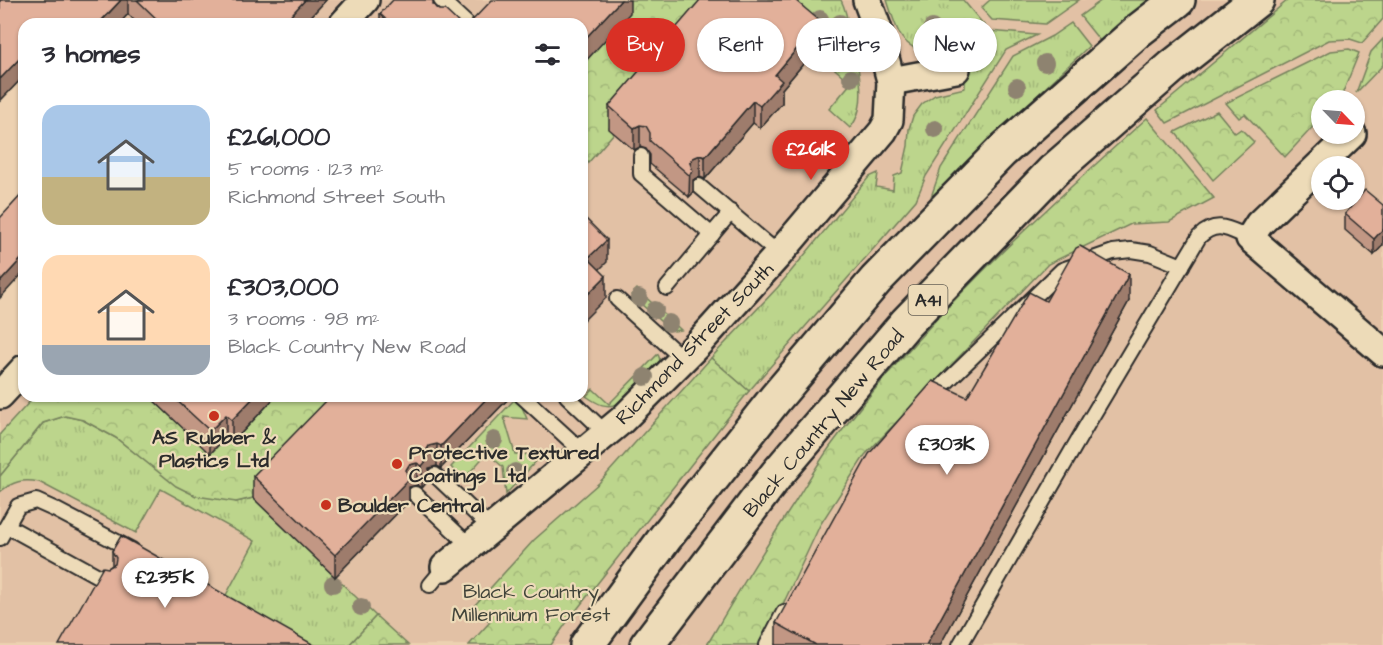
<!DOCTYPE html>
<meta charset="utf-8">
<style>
body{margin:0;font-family:"Architects Daughter",sans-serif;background:#f7f7f7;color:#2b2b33;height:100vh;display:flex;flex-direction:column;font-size:22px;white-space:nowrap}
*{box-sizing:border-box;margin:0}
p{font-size:20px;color:#7c7c81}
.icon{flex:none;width:33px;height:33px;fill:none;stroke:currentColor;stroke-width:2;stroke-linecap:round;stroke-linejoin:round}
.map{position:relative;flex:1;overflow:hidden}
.details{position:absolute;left:18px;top:18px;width:570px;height:384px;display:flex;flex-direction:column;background:#fff;border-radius:18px;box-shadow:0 2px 4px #0004}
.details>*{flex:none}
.banner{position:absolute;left:606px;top:18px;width:570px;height:54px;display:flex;gap:12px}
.needle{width:39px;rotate:115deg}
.fabs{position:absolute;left:1311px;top:90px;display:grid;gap:12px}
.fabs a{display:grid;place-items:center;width:54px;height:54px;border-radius:50%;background:#fff;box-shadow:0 2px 4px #0004;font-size:30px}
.price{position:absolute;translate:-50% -51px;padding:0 14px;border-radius:21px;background:#fff;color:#222;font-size:20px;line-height:39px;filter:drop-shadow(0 2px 3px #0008)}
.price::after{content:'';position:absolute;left:50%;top:36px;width:18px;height:14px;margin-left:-9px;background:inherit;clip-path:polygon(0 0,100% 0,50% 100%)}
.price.current{background:#d93025;color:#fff}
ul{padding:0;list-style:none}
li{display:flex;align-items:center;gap:18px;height:150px;padding:0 24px}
li span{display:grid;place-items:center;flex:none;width:168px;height:120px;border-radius:18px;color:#555}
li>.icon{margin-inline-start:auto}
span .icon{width:72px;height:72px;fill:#fffc;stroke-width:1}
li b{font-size:26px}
h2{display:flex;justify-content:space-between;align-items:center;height:72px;padding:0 24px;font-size:26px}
.chip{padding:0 21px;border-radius:27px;background:#fff;box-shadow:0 2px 4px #0004;font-size:21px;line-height:54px}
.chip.current{background:#d93025;color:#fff}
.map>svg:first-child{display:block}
</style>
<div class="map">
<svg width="1383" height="645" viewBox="0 0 1383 645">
<defs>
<pattern id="grass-tufts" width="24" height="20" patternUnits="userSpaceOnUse" patternTransform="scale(1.5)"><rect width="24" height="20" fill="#bcd58c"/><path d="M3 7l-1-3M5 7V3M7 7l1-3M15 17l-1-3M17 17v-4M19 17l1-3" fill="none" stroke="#a2b779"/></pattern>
<pattern id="forest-crowns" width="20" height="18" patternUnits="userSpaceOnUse" patternTransform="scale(1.5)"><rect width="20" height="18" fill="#bcd58c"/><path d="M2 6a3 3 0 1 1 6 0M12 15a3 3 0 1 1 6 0" fill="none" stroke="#a2b779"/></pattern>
</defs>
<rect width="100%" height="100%" fill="#edd1b1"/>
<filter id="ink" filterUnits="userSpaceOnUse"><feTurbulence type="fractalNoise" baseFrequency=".0167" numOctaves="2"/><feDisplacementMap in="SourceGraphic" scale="12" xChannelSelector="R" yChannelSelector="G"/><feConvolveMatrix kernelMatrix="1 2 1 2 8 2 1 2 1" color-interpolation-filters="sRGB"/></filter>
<g filter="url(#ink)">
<path fill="#e2c1a5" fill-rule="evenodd" d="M0,0H1383V645H0V395L24,369V396H582V24H24L14,86L0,101ZM1322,100H1354V134H1322ZM1322,166H1354V200H1322Z"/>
<g fill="url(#grass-tufts)" stroke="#74805c" stroke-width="1.5">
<path d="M769,0H841C846,10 848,21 850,32C856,59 871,104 850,128L829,109L851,83L814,51L820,44Z"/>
<path d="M887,0H963L989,31L1037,35L1006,50L926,176L916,200L749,391L711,358L778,287L869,177L878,173L876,187L893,190L894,176L902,173L908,146L909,129L913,116L922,104L935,95L965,88V56C943,55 919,57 903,39C897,33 890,9 887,0Z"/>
<path d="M990,0H1079L1045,24L992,20L981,8Z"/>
<path d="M1102,0H1151L1100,41L1080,16Z"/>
<path d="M1071,23L1089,46L931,197L941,168L1013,56L1052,36Z"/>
<path d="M65,416L83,420L116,438L138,455L236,502L253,498L335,577L376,616L349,645H289L217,612L255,541L161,489L136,533L39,482C23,479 13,481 0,492V476L43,423Z"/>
</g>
<g fill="url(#forest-crowns)" stroke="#74805c" stroke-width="1.5">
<path d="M627,0H719L609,128L614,133L582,170V65Z"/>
<path d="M1288,0H1383V19L1362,43L1350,39L1329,40L1167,123L1157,110Z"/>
<path d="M1383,39V65L1356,93L1371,52Z"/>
<path d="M1349,49L1359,53L1341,97L1338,100H1322L1321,118L1285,157L1245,114L1239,118L1226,103L1331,51Z"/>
<path d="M1217,111L1235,133L1241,129L1254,142L1213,180L1175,132Z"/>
<path d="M1147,118L1214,198L1169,222L1131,224L1048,264L865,455L820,525L764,645H707C735,597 764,549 795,502C807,483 818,463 832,444C922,322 1034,219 1147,118Z"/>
<path d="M711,358L749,391L567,622L551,645H469L490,622L474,606L534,540L599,483Z"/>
<path d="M35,396H149L210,453L226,437L232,442L276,396H353L253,498L236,502L196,496L176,486L116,438L83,420L65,416L43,423L0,476V434Z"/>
<path d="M376,616L408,645H349Z"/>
</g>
<g fill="#bcd58c" stroke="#74805c" stroke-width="1.5">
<path d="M637,289L681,330L674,331L668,328L631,295Z"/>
<path d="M658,354L661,363L620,404C605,408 599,405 586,396L593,389L609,404Z"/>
<path d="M514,400L522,407L527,419L504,417L515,454L538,455L539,458L506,494L503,467L487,453L463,480L451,467Z"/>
</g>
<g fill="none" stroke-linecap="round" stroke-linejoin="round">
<defs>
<g id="lane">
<path d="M441,0L467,24"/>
<path d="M641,156V174L712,235"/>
<path d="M699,186L779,254"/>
<path d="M667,288L731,212"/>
<path d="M617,299L683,359"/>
<path d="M522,396L583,452"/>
<path d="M567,396L606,433"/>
<path d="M931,397L1062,270L1113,252L1131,250L1150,253L1182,266"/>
<path d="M435,475L492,529"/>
<path d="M415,494L470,546"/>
<path d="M7,526L107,581"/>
<path d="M0,538L18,506L36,501L56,510L132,550"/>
<path d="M430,585L445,567"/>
<path d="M767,645L784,612"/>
<path d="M960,645L1088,423L1199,237C1217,219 1230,230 1250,238"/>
</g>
<g id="street">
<path d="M343,24L365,0"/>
<path d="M891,81L956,69"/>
<path d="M1352,134L1259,224L1250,238L1383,352"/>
<path d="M0,395L24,369"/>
<path d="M445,567L622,420L698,344L779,254L883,131L889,120L891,81L877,27L867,0"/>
</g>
<g id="highway">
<path d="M587,645L665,538L775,399L876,280L1001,152L1139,30L1178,0"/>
<path d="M647,645L777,474L906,323L1053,171L1172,67L1257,0"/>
</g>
</defs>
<use href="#lane" stroke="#2b2b2b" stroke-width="18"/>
<use href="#street" stroke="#2b2b2b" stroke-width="32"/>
<use href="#highway" stroke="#2b2b2b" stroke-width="38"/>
<use href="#lane" stroke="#eddbb8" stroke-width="14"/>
<use href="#street" stroke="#eddbb8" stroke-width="27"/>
<use href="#highway" stroke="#eddbb8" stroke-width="33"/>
</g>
<g fill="#8e8370">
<circle cx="820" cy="19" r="9"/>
<circle cx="840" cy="23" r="9"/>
<circle cx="932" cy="28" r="9"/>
<circle cx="845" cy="45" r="9"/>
<circle cx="988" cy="50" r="9"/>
<circle cx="1045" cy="63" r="9"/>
<circle cx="851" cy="78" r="9"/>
<circle cx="1017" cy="87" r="9"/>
<circle cx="935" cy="129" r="9"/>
<circle cx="639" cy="298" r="9"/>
<circle cx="655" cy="310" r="9"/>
<circle cx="669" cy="323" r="9"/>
<circle cx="645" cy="377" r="9"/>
<circle cx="494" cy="440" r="9"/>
<circle cx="515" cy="472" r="9"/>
<circle cx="333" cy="584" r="9"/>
<circle cx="361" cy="607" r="9"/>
</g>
<g fill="#c29784" stroke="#2b2b2b" stroke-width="1.5">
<path d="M0,0H326L304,24H138L128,14L119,24H24V76L0,101Z"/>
<path d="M433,4L436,8L460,24H380V14Z"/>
<path d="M820,44L782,89V103L760,128L753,123L705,179L700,177L693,180V193L689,197L650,164V155L646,149L640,147L634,150L609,129V106Z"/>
<path d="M1383,205V245L1374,255L1345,230V214Z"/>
<path d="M1046,301H1129L940,645H776V623L967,397Z"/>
<path d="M149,396H276L232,443L226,437L210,454Z"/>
<path d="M511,396L441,468L437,466L429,468L428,481L422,488L417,485L409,487V501L335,577L253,498V476Z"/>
<path d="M112,551L314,645L108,568L112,565Z"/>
</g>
<g fill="#9e7b6c" stroke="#2b2b2b" stroke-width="1.5">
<path d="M121,0H128V14L119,24H99Z"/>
<path d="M305,0H326L304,24H283Z"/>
<path d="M621,0H630V13L582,65V42Z"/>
<path d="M820,21V44L782,89V103L760,128V106L775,75Z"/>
<path d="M24,54V76L0,101V79Z"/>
<path d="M753,101V123L705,179V157Z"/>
<path d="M640,125V147L634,150V128Z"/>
<path d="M700,155V177L693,180V193L689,197L690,163L693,158Z"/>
<path d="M1383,229V245L1374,255V239Z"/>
<path d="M607,240V262L588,281V258Z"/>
<path d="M24,256V272L0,298V282Z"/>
<path d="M1129,274V301L940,645H926Z"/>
<path d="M606,276V298L582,322V300Z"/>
<path d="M255,396H276L232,443V420Z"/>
<path d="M489,396H511L441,468V446Z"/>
<path d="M226,415V437L210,454V431Z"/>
<path d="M437,444V466L429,468L428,481L422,488V466L426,451L429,446Z"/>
<path d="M417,463V485L409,487V501L335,577V555L409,465Z"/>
</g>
<g fill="#e2b09a" stroke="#2b2b2b" stroke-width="1.5">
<path d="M0,0H121L99,23L96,21L94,24H24V54L0,79Z"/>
<path d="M137,0H305L283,24H162Z"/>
<path d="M393,0H433V4L436,8L439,10H445L460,24H391L380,14Z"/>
<path d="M492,0H621L582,42V24H469Z"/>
<path d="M700,0H795L820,21L775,75L782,81L760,106L753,101L705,157L700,155L693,158L690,163L693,171L689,175L650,141V133L646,126L640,125L634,128L609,106Z"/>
<path d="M1365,190L1383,205V229L1374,239L1345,214Z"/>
<path d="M24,192V256L0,282V218Z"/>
<path d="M582,215L607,240L588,258L606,276L582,300Z"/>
<path d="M1080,246L1129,274L926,645H816L776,623L869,454L933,381L967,397L1029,292L1046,301L1076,248Z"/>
<path d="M172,396H255L232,420L226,415L210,431Z"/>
<path d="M331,396H489L441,446L437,444L429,446L426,451L428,459L422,466L417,463L409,465L406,470L407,475L409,479L335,555L253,476Z"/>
<path d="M121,536L314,645H59L103,567L108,568L115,564L116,558L112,551Z"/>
</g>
</g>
<g fill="#c8321e" stroke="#eddbb8" stroke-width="2">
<circle cx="214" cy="416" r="6"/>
<circle cx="397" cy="464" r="6"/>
<circle cx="326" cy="505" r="6"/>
</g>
<g text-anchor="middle" stroke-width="4.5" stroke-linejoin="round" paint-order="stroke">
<rect fill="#eddbb8" stroke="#656055" stroke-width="1.5" x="908.5" y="285" width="39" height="30" rx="4.5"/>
<g font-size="18" font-weight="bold" fill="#2b2b2b">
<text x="928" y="306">A41</text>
</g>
<g font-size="20" fill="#2b2b2b" stroke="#eddbb8">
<text transform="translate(694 343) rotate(-46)" y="7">Richmond Street South</text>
<text transform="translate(823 423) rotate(-50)" y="7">Black Country New Road</text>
</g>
<g font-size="20" font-weight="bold" fill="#2b2b2b" stroke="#eddbb8" text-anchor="start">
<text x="214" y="444" text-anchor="middle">AS Rubber &amp;<tspan x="214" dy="23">Plastics Ltd</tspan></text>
<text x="409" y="459">Protective Textured<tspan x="409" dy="23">Coatings Ltd</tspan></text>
<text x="338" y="512">Boulder Central</text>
</g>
<g font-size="20" fill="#41443a" stroke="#eddbb8">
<text x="531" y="598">Black Country<tspan x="531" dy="23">Millennium Forest</tspan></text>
</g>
</g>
</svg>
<div class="fabs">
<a><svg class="needle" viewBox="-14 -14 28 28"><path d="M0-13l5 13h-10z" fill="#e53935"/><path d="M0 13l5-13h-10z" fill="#7c7c81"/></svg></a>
<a><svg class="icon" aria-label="locate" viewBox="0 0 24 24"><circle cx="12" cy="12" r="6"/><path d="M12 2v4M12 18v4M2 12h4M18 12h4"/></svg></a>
</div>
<b class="price current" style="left:811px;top:181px">£261K</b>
<b class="price" style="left:947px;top:476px">£303K</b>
<b class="price" style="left:165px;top:609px">£235K</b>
<div class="banner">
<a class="chip current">Buy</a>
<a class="chip">Rent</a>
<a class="chip">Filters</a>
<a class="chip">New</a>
</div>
<section class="details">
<h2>3 homes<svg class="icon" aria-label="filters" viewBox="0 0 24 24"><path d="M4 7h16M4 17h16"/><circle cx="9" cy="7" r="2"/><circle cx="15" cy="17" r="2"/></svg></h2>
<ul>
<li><span style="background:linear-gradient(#a9c7e8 60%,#c2b280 0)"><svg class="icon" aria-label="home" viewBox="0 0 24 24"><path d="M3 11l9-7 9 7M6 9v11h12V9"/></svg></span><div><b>£261,000</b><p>5 rooms · 123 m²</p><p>Richmond Street South</p></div></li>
<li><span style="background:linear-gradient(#ffd9b3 75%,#9aa5b1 0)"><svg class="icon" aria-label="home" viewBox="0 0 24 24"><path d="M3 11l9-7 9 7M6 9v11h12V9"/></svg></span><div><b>£303,000</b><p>3 rooms · 98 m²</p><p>Black Country New Road</p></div></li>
</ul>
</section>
</div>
